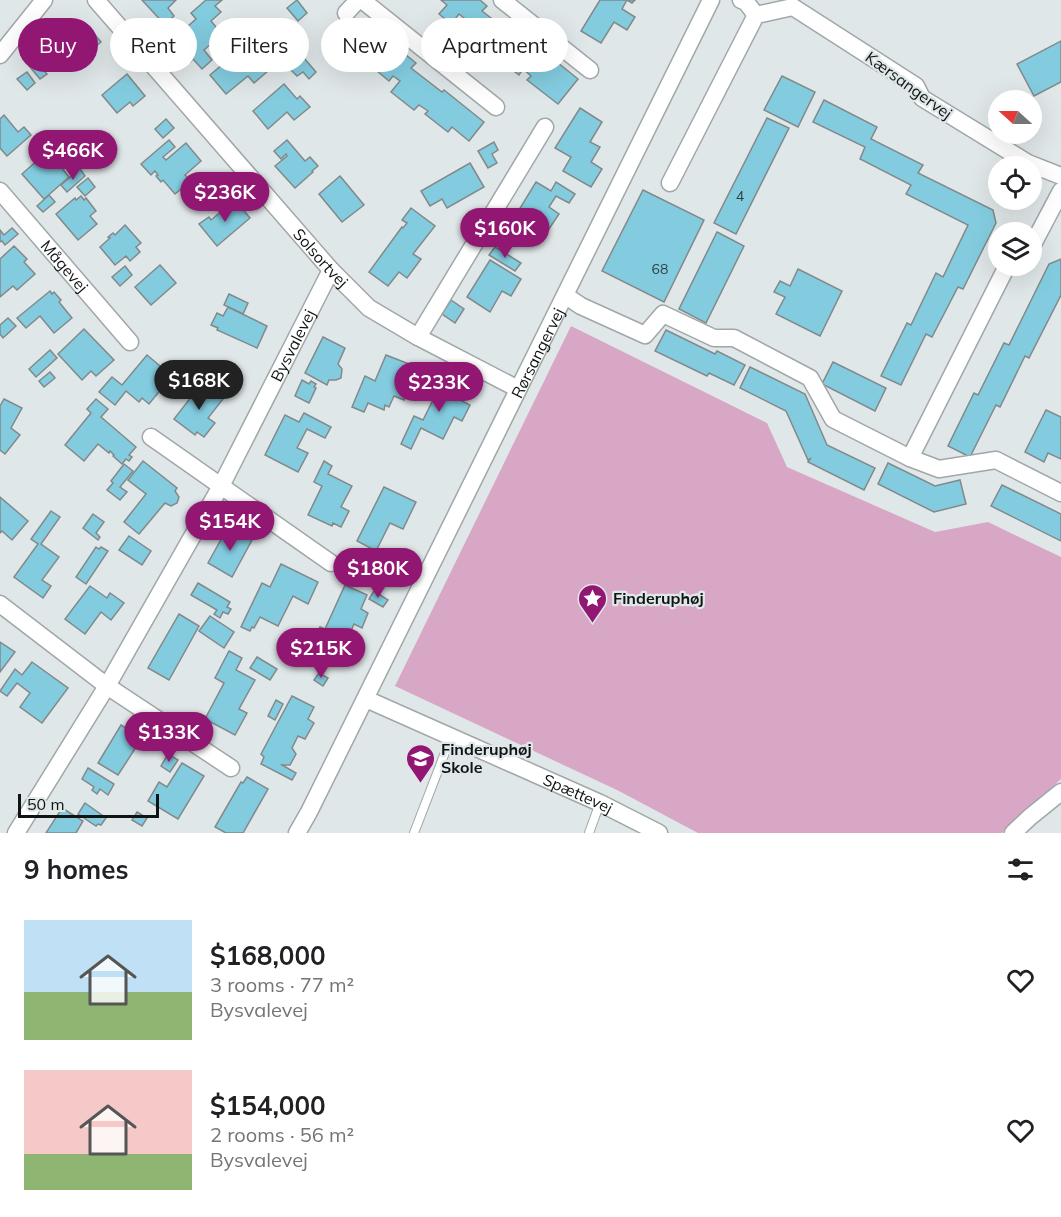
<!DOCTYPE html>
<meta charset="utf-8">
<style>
body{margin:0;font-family:Mulish,sans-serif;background:#f2f2f2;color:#202124;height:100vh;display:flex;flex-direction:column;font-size:22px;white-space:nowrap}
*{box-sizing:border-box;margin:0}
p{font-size:20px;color:#757577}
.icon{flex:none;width:33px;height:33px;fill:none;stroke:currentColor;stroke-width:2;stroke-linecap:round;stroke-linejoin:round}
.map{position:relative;height:833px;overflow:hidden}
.panel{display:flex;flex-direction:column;background:#fff;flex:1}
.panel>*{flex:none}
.banner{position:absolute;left:18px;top:18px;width:600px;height:54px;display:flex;gap:12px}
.needle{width:39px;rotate:291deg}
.fabs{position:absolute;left:988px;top:90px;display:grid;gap:12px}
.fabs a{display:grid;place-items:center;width:54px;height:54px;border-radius:50%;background:#fff;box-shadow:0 6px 24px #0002;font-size:30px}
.scale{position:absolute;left:18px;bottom:15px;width:141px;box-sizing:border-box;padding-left:6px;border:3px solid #101313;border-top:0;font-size:16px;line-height:21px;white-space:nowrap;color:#101313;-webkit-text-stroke:4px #e0e7e9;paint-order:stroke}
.price{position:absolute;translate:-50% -51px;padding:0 14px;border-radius:21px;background:#921773;color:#fff;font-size:20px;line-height:39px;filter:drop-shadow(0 2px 3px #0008)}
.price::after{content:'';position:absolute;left:50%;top:36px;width:18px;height:14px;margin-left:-9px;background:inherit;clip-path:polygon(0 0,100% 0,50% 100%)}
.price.selected{background:#222;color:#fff}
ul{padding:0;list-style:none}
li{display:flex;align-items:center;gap:18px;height:150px;padding:0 24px}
li span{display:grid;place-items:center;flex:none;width:168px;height:120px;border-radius:0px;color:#555}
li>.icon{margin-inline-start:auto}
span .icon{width:72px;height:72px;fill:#fffc;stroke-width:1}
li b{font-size:26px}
h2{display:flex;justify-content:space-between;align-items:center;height:72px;padding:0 24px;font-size:26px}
.tag{padding:0 21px;border-radius:27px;background:#fff;box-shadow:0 6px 24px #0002;font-size:21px;line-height:54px}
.tag.selected{background:#921773;color:#fff}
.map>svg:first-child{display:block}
</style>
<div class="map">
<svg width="1061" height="833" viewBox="0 0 1061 833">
<rect width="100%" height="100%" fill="#e0e7e9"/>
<path fill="#d8a7c6" d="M571,326L767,423L787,467L935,532L988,522L1061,557V779L1002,833H698L619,791L395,686Z"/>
<g fill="#83ccdf" stroke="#82898a" stroke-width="1.5">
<path d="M142,0H176L168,8L174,16L165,25Z"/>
<path d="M206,0H222L215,6L221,12L211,21L222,34L204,50L212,60L202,69L193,59L190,62L172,40L196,19L191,13Z"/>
<path d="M297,0L307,13L298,21L287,8Z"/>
<path d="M441,0H480L487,6L482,11L513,35L515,32L545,57L547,54L578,79L558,104L527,80L531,76L523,69L519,75L502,62L507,56L500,51L498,55L489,47L485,52L463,35L471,24L459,14L451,24L439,14L447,5Z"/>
<path d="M600,0H635L632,3L627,0L622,9L635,17L627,30L614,22L601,43L581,31Z"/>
<path d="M70,19L86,37L92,31L101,42L82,58L85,61L73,71L60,57L67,51L53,35Z"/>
<path d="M256,24L265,33L251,45L265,62L262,64L268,71L254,83L248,76L226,94L210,75L237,52L231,45Z"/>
<path d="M375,30L416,63L411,68L442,92L444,90L484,122L469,141L452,127L448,132L425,114L428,111L419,105L414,110L391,92L400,81L393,76L389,81L371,66L374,62L353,45L359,37L365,42Z"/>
<path d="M1061,41V82L1034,96L1017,64Z"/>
<path d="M304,58L316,72L309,79L303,72L297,76L291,70Z"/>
<path d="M36,61L47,74L40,79L29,66Z"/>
<path d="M27,72L35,83L27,90L17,79Z"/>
<path d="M127,74L145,96L133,106L130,102L117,113L102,95Z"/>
<path d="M782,76L815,92L798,127L764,110Z"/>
<path d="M284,84L297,99L300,96L310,107L294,120L287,112L268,129L253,111Z"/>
<path d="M824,100L877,127L871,139L923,165L918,173L993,210L996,223L963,289L958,287L932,337L926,334L901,385L881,376L907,323L911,325L936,273L943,277L968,225L906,194L911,185L860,159L865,147L813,122Z"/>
<path d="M580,108L602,122L590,142L600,147L591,162L602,169L591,187L563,171L571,157L555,148Z"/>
<path d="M4,115L18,132L24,127L31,135L7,156L0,148V119Z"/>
<path d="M767,118L789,128L736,234L714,223Z"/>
<path d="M166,119L174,128L163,138L155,129Z"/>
<path d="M169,140L175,147L163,157L166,160L186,143L201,161L185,175L191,181L175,194L163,180L161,182L156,176L158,175L155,171L151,175L141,164Z"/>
<path d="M287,140L305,161L310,157L318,166L312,171L313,172L295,188L275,166L287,156L286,154L281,159L274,151Z"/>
<path d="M494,142L498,150L492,154L497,163L488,168L478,151Z"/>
<path d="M40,158L48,167L56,161L69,177L44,199L22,174Z"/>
<path d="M470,163L484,187L447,208L442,199L430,206L421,191Z"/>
<path d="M80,169L85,176L67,192L61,185Z"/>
<path d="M340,176L364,205L342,222L319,194Z"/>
<path d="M88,178L95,187L85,196L77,187Z"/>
<path d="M536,182L551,191L556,182L575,194L569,203L556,196L549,207L559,214L547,232L538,227L536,231L514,218Z"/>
<path d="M643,190L704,220L664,302L602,271Z"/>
<path d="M225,193L230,199L218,208L213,202Z"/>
<path d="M49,195L55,202L43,212L37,206Z"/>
<path d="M81,196L84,200L86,198L96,211L90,216L97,224L78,240L56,214L75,198L76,200Z"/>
<path d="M235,200L250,218L217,246L199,224L209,217L211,220Z"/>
<path d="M411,208L435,226L413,254L421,259L407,278L399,272L388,286L369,272L402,227L403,228L407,223L402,220Z"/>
<path d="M125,225L141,243L136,247L140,252L130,261L126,256L115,265L100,247L110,238L108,237L113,233L115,235Z"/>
<path d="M12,228L18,234L5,245L2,241L0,242V230L4,235Z"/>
<path d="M717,232L744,246L706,323L679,309Z"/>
<path d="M14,246L27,259L24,262L35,274L17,290L13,286L0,297V259Z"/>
<path d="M495,247L521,263L515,271L489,255Z"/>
<path d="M1061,259V295L1029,358L1025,356L1000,407L996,405L970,457L948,446L974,393L978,395L1004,343L1009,345L1049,264Z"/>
<path d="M490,260L521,279L511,296L502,291L490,312L467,297Z"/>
<path d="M160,265L176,283L151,305L135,287Z"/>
<path d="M125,266L132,275L120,286L112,277Z"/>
<path d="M798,269L842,291L820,336L776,314L785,297L774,292L780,281L790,286Z"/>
<path d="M50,291L52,294L54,292L61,300L59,302L72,318L54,333L40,316L26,328L17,318Z"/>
<path d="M229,294L248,303L243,314L224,305Z"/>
<path d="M451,300L464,309L455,323L442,314Z"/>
<path d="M228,307L267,326L257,348L217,330L218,328L211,325L217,313L223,316Z"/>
<path d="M8,318L16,326L3,338L0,334V325Z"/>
<path d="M84,329L114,360L96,376L91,371L82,380L58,354Z"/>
<path d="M666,330L715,354L717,351L745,365L734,385L709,373L707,376L655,351Z"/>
<path d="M323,337L345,348L338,364L342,369L341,378L336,380H329L327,385L305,373Z"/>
<path d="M50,350L57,358L36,377L29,369Z"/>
<path d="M147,355L172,376L149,404L142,398L139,402L126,391L115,405L99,392L112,377L122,385Z"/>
<path d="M386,355L409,364L404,376L413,380L404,400L394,396L389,407L385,405L384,410L368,403L364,412L352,407L365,376L375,381Z"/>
<path d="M833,362L886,388L875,411L822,384Z"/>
<path d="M750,367L805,394L827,445L875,468L864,490L808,462L810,459L808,460L786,411L740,388Z"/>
<path d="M199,369L207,375L193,393L186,387Z"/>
<path d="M50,372L55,378L44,387L39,381Z"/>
<path d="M444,378L467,390L462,401L470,405L462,421L454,417L443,439L421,428L411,449L401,444L414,416L423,420Z"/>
<path d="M302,380L309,384L311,381L316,384L314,387L316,388L309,403L295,396Z"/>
<path d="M202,383L223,399L208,418L215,423L204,437L197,432L195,435L174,419Z"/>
<path d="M4,399L22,408L11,428L20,435L5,454L0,450V406Z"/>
<path d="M96,399L108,409L101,417L136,447L129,455L132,457L129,461L126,459L122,464L113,456L114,455L110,451L109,453L98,444L84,461L65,445L91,413L87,409Z"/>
<path d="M1046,410L1061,417V459L1048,453L1044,462L1025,452Z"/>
<path d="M304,413L331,427L325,438L307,429L297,448L308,453L298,472L265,455L285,415L299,422Z"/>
<path d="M143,461L177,488L175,491L179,497L177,503L171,506L165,503L139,534L124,522L146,494L128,480Z"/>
<path d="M324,461L332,466L328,474L352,486L341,507L349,511L341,527L333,523L332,526L308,515L322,486L314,482Z"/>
<path d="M888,463L935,486L960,480L966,504L934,512L878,484Z"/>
<path d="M124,464L133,471L120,487L127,492L120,500L107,490L113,483L111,481Z"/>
<path d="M1002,485L1061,514V541L991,506Z"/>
<path d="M384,487L416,502L403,529L390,523L376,551L357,541Z"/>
<path d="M0,497L28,521L12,540L2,531L0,533Z"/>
<path d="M51,511L60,517L41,544L59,557L42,580L51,586L43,598L14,577L38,544L31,539Z"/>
<path d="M93,514L104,522L96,533L100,537L98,540L83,528Z"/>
<path d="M228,527L252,540L232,577L208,563Z"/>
<path d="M129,536L151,551L142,565L119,550Z"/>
<path d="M96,547L99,549L101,547L108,551L86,584L76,577Z"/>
<path d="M281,564L318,582L308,604L293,596L278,626L260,617L254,628L252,627L250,631L241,627L262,583L270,587Z"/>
<path d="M198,583L230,602L227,607L231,609L228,614L223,612L220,618L214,614L217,610L191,595Z"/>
<path d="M345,585L367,595L361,609L368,613L362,628L354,624L343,649L321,638L322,637L316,635L320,627L325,629Z"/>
<path d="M90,586L107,598L110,593L124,603L111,620L101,612L85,634L65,619Z"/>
<path d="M374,591L388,600L383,607L369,599Z"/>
<path d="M179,614L199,626L169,680L148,668Z"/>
<path d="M210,616L234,632L224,648L199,631Z"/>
<path d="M0,642L15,652L0,672Z"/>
<path d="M229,651L242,658L236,670L255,680L239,709L247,713L235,735L205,719L224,683L215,678Z"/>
<path d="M257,657L277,669L270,680L250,668Z"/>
<path d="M32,662L68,688L42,723L20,707L30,693L17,683L7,696L0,691L15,669L22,675Z"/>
<path d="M319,673L328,678L323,686L314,680Z"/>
<path d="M292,696L314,707L308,719L314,723L305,739L298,736L292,748L296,754L290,765H282L296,773L292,780L261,764L264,757L261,754Z"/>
<path d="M276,700L283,704L275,720L268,716Z"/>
<path d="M121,725L142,738L118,775L98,763Z"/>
<path d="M168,754L178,760L170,772L161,766Z"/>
<path d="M182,763L204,776L178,819L148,801L159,782L167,787Z"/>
<path d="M88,768L114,784L108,795L100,789L97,794L92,790L94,787L82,779Z"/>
<path d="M247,777L268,789L243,833H226L215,827L241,782L243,783Z"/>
<path d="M85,803L106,818L101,825L98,824L96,826L78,814Z"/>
<path d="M62,808L83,821L76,833H46Z"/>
<path d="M137,812L147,818L142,826L132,820Z"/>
</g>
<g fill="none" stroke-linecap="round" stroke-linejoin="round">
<defs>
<g id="lane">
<path d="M414,833L451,737"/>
<path d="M589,833L600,803"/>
</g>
<g id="street">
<path id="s1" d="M96,0L331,270L369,308L418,337L518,389"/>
<path d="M362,0L496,107"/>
<path d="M502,0L590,70"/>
<path d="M741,0L746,2L756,15"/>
<path d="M346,13L358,0"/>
<path d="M0,55L44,0"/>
<path d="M670,183L756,15L793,7L916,86L922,98L1028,163L1061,176"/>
<path id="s2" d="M0,191L130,342"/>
<path d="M1032,246L1061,191"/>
<path d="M566,296L581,306L645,335L663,314L714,338H734L810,378L833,419L910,458L939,469L996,460L1061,493"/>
<path d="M418,337L545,127"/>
<path d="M151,437L331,563"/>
<path d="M910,458L1007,266"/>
<path d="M0,604L107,686L231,768"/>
<path id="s3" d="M366,699L600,803L659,833"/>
<path id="s4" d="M16,833L107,686L221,486L331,270"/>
<path id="s5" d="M297,833L309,812C443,542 579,272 711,0"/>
<path d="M1013,833L1030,817L1061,792"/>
</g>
</defs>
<use href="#lane" stroke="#a1a7a9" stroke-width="10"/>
<use href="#street" stroke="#a1a7a9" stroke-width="19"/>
<use href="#lane" stroke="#fff" stroke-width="8"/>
<use href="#street" stroke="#fff" stroke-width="16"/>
</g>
<defs>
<symbol id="sight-pin" viewBox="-11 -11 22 30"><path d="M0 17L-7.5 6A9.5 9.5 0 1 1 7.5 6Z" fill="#921773" stroke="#e0e7e9"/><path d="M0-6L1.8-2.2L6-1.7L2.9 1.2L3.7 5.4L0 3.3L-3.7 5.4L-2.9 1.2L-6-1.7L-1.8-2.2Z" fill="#fff"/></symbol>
<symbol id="school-pin" viewBox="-11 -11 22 30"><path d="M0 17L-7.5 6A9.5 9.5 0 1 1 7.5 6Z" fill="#921773" stroke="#e0e7e9"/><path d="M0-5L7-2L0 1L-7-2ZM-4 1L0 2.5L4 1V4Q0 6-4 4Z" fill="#fff"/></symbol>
</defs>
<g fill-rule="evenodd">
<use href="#sight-pin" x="576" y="582" width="33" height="45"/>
<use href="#school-pin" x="404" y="742" width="33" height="45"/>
</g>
<g text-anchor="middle" stroke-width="4.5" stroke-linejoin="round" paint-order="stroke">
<g font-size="14" fill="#2d4146">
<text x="740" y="201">4</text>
<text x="660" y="274">68</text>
</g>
<g font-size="16" fill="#101313" stroke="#e0e7e9">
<text transform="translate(909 85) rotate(36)" y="6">Kærsangervej</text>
<text dy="6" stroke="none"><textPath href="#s1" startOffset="342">Solsortvej</textPath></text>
<text dy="6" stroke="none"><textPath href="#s2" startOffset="99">Mågevej</textPath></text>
<text dy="6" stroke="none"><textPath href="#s4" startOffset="561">Bysvalevej</textPath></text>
<text dy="6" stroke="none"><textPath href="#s5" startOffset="537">Rørsangervej</textPath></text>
<text dy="6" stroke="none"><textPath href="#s3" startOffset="232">Spættevej</textPath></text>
</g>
<g font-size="16" font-weight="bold" fill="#101313" stroke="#e0e7e9" text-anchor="start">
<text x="613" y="604">Finderuphøj</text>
<text x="441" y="755">Finderuphøj<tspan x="441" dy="18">Skole</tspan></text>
</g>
</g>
</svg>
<div class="fabs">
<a><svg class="needle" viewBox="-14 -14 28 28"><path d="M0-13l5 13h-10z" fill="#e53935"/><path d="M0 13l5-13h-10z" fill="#757577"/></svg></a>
<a><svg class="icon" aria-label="locate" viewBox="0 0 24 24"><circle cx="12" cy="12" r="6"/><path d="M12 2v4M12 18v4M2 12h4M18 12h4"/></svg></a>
<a><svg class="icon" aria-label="layers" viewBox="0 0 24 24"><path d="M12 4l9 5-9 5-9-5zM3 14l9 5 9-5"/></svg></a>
</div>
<div class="scale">50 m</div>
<b class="price" style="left:73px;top:181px">$466K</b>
<b class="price" style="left:225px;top:223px">$236K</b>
<b class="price" style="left:505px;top:259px">$160K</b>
<b class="price selected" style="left:199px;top:411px">$168K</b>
<b class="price" style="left:439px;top:413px">$233K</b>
<b class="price" style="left:230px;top:552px">$154K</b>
<b class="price" style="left:378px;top:599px">$180K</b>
<b class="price" style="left:321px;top:679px">$215K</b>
<b class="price" style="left:169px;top:763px">$133K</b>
<div class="banner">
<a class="tag selected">Buy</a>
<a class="tag">Rent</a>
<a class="tag">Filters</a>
<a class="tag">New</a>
<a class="tag">Apartment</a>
</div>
</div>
<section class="panel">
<h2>9 homes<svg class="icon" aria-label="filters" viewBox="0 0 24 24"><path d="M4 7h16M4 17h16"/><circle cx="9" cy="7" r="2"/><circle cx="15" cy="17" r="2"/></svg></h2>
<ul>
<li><span style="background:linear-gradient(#bfe0f5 60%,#8fb573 0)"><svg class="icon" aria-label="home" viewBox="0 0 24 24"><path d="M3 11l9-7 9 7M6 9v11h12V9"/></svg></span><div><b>$168,000</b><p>3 rooms · 77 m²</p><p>Bysvalevej</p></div><svg class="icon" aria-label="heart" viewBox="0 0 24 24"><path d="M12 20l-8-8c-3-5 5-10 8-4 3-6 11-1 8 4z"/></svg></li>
<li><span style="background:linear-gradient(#f6c9c9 70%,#8fb573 0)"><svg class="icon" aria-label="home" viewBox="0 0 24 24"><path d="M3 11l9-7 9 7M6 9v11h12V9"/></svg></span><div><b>$154,000</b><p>2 rooms · 56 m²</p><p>Bysvalevej</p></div><svg class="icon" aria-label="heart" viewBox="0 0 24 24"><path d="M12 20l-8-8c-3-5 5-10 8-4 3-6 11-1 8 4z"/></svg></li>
</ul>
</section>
